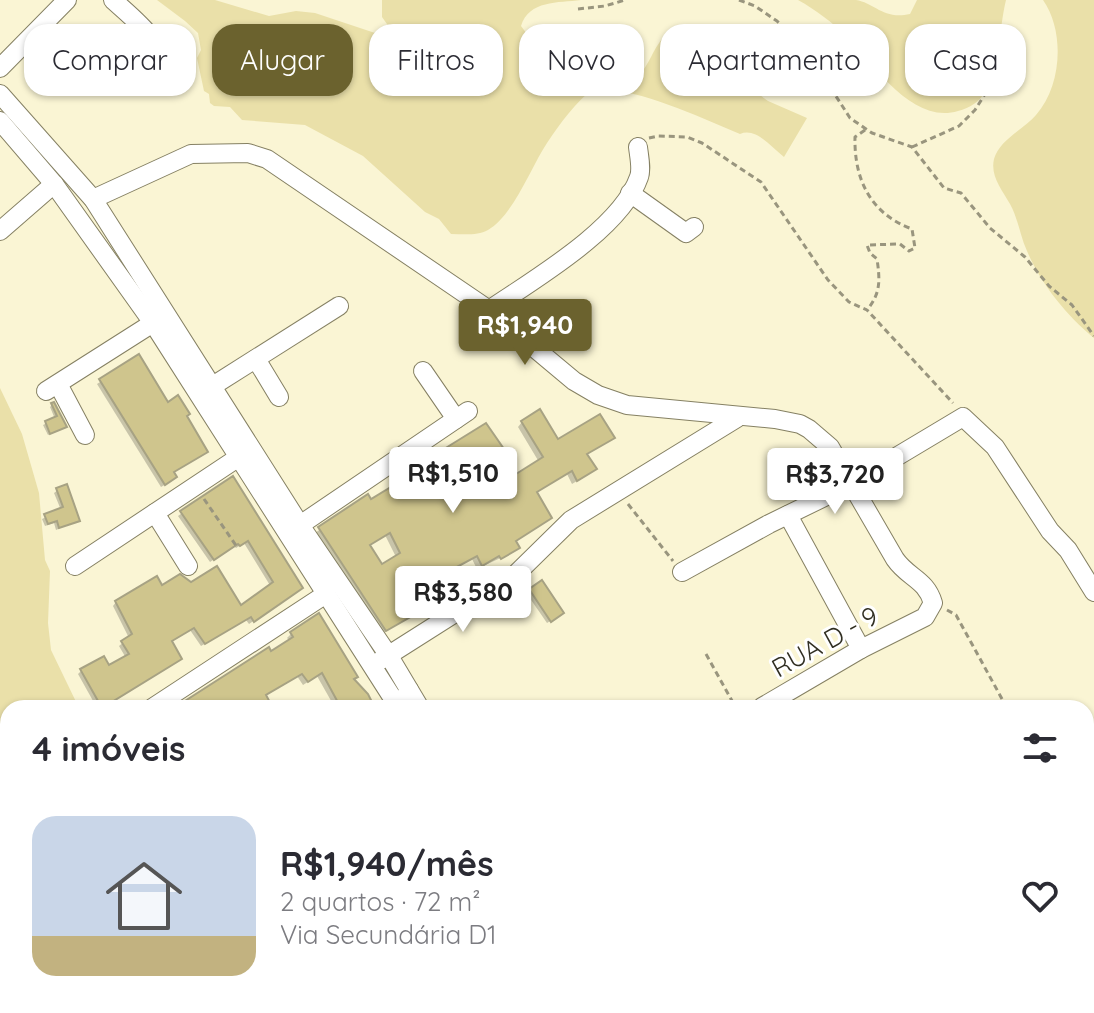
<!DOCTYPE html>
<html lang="pt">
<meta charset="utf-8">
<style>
body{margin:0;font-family:Quicksand,sans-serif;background:#f2f2f3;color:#2b2b33;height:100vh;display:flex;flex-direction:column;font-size:30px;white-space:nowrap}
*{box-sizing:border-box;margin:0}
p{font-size:26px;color:#7c7c81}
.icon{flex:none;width:44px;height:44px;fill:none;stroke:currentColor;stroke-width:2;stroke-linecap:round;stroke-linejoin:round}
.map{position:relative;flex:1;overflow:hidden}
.side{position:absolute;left:0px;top:700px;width:1094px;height:314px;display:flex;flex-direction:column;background:#fff;border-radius:24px 24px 0 0;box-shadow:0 2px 6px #0004}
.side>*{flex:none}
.guide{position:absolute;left:24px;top:24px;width:1046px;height:72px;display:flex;gap:16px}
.price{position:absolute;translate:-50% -68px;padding:0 18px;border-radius:8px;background:#fff;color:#222;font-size:26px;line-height:52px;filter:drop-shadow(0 2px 4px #0008)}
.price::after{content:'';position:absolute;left:50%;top:48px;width:24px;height:18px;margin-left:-12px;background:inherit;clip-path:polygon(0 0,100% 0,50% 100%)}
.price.current{background:#6b622e;color:#fff}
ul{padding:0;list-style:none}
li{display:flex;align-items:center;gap:24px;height:200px;padding:0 32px}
li span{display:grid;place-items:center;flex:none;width:224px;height:160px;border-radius:24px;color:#555}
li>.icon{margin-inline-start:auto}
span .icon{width:96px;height:96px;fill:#fffc;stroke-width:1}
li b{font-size:34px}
h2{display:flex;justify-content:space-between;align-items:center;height:96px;padding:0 32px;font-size:34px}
.tag{padding:0 28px;border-radius:24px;background:#fff;box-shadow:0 2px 6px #0004;font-size:28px;line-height:72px}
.tag.current{background:#6b622e;color:#fff}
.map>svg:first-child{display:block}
</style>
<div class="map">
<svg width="1094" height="1013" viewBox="0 0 1094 1013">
<rect width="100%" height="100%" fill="#faf5d4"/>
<g fill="#eae0a9">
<path d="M157,0H215L269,16L296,11L315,13L399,41L382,17V0H581C558,3 529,0 521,26C529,36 541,57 554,61C564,64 575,62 585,65C597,69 605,80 618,81C658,85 645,25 691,27L735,77L768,101L807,118L784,157C771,147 756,127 740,134C693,114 646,92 595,87C575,103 561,122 547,143C531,167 513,216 488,230C477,236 463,234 451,234L439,219L425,212L363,156L305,125L242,120L230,107L214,106L210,103L209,94L204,91L197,58L201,50L198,33L185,21Z"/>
<path d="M798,0C816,0 838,0 856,0C875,3 883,20 910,14L917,0H1006C999,29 1000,63 986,90C981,101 970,108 958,111C912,125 874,64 847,37C832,22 816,10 798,0Z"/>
<path d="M1043,0H1094V338C1066,315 1041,284 1027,251C1020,236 1018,218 1010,204C1002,190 990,176 994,159C999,140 1024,129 1036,115C1062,86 1065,31 1043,0Z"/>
<path d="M0,388L22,434L39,493L45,560L50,571L48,623L51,650L79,708H8V1006H192V1013H0Z"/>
</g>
<g fill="#0003" fill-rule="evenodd">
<path d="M139,357L167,405L171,481L161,487L97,384Z"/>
<path d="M53,404L62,429L48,435L43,425L55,419L50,407Z"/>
<path d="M522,422L558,442H608L586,455L590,473L572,484L567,474L535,493L514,542L513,552L477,569L472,559L451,571L426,595L438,600L434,604L381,634L315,533L367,497L370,501L398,481L499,451L515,476L539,462L518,427ZM385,535L396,557L381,567L368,546Z"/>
<path d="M232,478L297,591L249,624L246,620L201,646L190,630L170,642L114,698L111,704L97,708L78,674L81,671L108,668L126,658L119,646L129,638L113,606L116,602L161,587L240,608L271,587L244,543L236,548L234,546L210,562L178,516Z"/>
<path d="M58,490L78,520L56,530L54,523L45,526L42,519L61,510L54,493Z"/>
<path d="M542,583L559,616L547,623L527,594Z"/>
<path d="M318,616L352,680L373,708H331L334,706L317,676L303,685L297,676L265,696L271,708H178L290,641L287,638L291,634Z"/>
</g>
<g fill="#cfc58d" stroke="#a7a283" stroke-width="2" fill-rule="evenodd">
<path d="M139,354L168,402L178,395L190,414L187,416L208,452L174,472L177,477L165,485L99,379Z"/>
<path d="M54,402L67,427L50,434L45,421L57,416L51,403Z"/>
<path d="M540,409L558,439L600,414L615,438L587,454L597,469L577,481L572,471L537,492L552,518L516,541L520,548L501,559L499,556L482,566L477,556L453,569L458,579L436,592L440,600L386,631L318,527L368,494L371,499L399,482L397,479L415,467L486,423L504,449L501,451L516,474L543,457L521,421ZM390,533L400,553L382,564L370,545Z"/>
<path d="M233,476L303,588L254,622L251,617L205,644L194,628L172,641L182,659L102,708L80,669L104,656L109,665L129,654L121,641L132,634L115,601L157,576L162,585L180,574L191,582L217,566L241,605L273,582L248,541L240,546L238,544L214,560L180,511Z"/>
<path d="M67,484L80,521L59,528L57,521L48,524L44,514L63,507L56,488Z"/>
<path d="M542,580L564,613L551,622L529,589Z"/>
<path d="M319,613L358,677L354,679L368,694L375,708H341L322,673L308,682L302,674L266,695L273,708H174L269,647L271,651L293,637L290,632Z"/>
</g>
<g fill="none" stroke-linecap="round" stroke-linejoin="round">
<defs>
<g id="minor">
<path d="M113,0C142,26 162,40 169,81"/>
<path d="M0,68L67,0"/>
<path d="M0,94L93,199L300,525L389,656L420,708"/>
<path d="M0,121L54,184L153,323L399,708L409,690"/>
<path d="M630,193L686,233L694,227"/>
<path d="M93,199L191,154L248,153L267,159L489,310L574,381L598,395L627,405L775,419L800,424L809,429L830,447L895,559C908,578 926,579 933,603L925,617L861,649L762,707"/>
<path d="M0,231L54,184"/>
<path d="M489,310C533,280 621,229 639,177C642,169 639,156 638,147"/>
<path d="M256,359L279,397"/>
<path d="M423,371L456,419"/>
<path d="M58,384L85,435"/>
<path d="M211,387L339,306"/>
<path d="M46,391L153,323"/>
<path d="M155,513L188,566"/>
<path d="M788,515L861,649"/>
<path d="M300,525L468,411"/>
<path d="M75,566L239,457"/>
<path d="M682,572L769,524L851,484L963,417L995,447L1050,531L1068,550L1094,592"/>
<path d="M381,660L515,575L571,520L737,418"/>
<path d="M152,708L326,594"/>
<path d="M1086,916L1094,930"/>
<path d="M399,1006V1013"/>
<path d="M582,1006L586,1013"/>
<path d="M601,1006L605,1013"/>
<path d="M734,1013L745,1006"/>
</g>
</defs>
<use href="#minor" stroke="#858063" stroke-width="20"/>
<g stroke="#99957e" stroke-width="3" stroke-dasharray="6 4" stroke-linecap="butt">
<path d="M739,0L755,6L777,21L807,51L850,118L872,133L912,147L944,188L961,193L990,228L1025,257L1049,286L1072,305L1094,336"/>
<path d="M578,9L605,6L625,0"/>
<path d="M865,130L855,137C854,180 871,214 912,229L915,248L909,251L900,244L867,245L870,253L877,259C880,280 881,293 867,310"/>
<path d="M649,138L658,136L687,137L702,143L761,182L828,280L849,302L867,310L953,403"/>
<path d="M912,147L959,126L975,110L997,75"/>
<path d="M204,499L237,547"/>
<path d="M628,504L673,561"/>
<path d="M947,610L956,615L1007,708"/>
<path d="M706,654L736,708"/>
<path d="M1086,850L1094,864"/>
<path d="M485,1006L488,1013"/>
<path d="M899,1006L904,1013"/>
</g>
<use href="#minor" stroke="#fff" stroke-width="18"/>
</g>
<g text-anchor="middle" stroke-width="6" stroke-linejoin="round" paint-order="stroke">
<g font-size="26" fill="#312f22" stroke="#fff">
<text transform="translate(825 642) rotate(-29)" y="9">RUA D - 9</text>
</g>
</g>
</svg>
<b class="price current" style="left:525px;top:367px">R$1,940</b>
<b class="price" style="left:453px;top:515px">R$1,510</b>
<b class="price" style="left:835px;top:516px">R$3,720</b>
<b class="price" style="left:463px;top:634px">R$3,580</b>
<div class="guide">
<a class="tag">Comprar</a>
<a class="tag current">Alugar</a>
<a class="tag">Filtros</a>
<a class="tag">Novo</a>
<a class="tag">Apartamento</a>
<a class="tag">Casa</a>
</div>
<section class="side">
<h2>4 imóveis<svg class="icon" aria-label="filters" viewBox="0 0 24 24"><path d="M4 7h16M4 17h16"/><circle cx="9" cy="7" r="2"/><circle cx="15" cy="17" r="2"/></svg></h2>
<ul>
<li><span style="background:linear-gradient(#c9d6e8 75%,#c2b280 0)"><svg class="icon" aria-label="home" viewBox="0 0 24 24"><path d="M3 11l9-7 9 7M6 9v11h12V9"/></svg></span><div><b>R$1,940/mês</b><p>2 quartos · 72 m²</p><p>Via Secundária D1</p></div><svg class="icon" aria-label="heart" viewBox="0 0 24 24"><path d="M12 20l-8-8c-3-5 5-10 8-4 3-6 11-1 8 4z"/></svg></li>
</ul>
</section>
</div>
